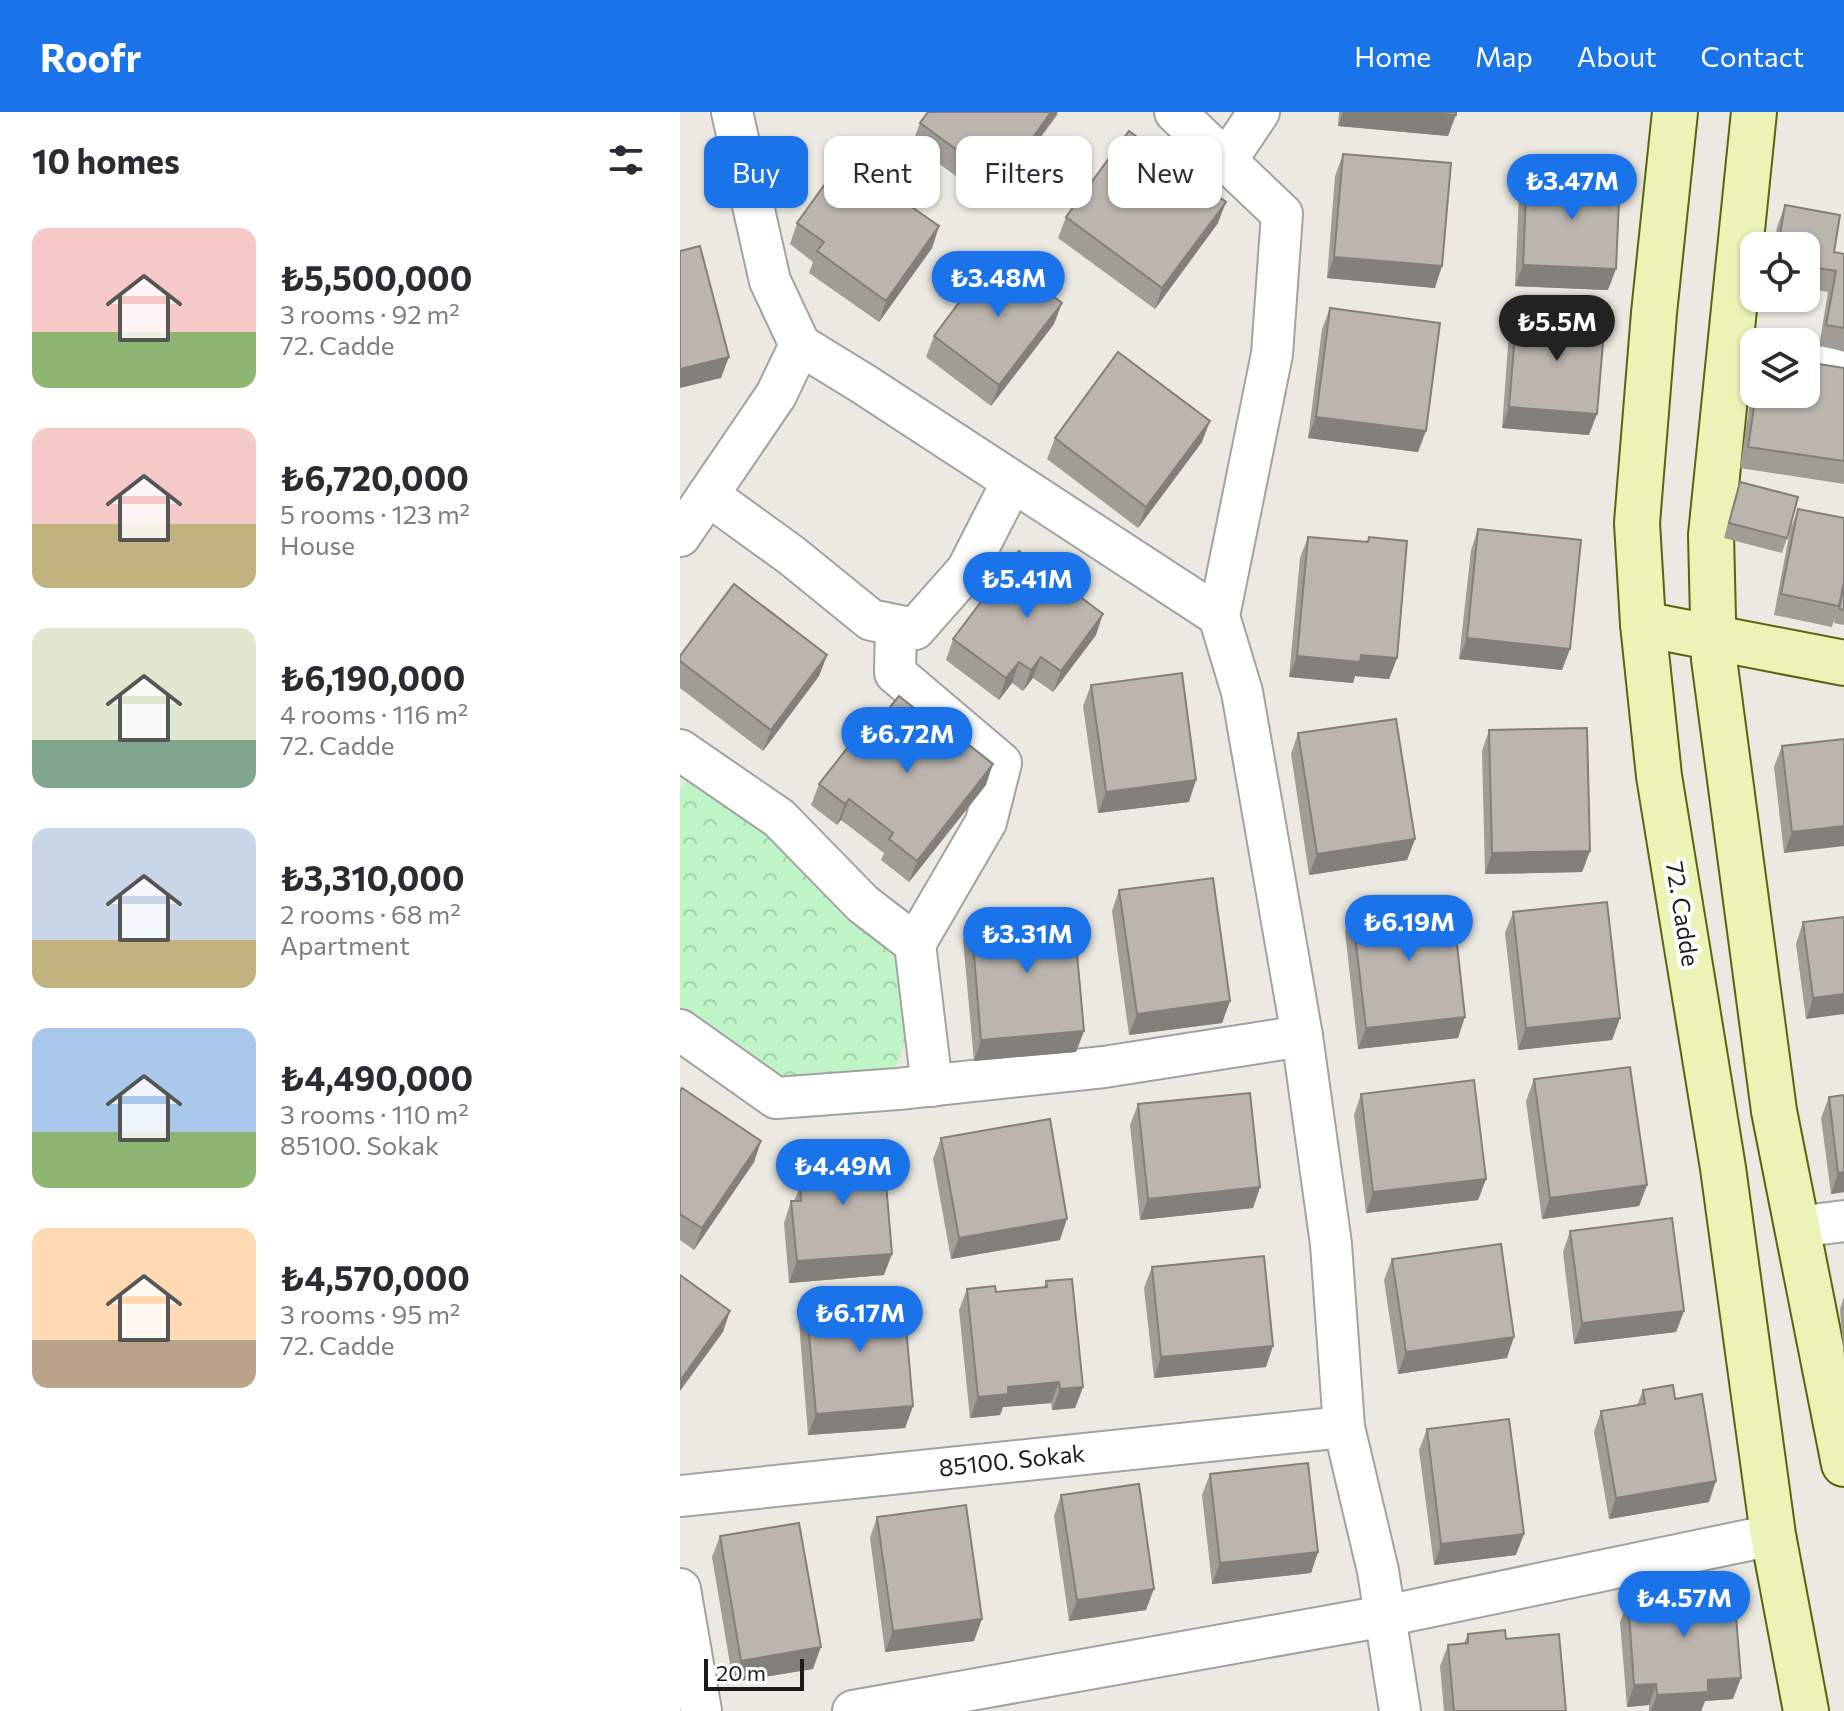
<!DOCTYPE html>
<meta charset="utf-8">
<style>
body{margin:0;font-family:Commissioner,sans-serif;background:#f7f7f7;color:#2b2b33;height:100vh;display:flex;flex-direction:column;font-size:30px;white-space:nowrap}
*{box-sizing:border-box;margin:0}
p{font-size:26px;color:#7c7c81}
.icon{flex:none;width:44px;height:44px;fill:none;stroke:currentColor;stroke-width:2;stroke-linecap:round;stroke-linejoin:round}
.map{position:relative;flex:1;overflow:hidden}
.details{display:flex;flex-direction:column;background:#fff;width:680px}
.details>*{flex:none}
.hud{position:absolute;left:24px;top:24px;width:760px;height:72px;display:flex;gap:16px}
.controls{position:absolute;left:1060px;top:120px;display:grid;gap:16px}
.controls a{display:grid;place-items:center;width:80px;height:80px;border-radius:16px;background:#fff;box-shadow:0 2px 6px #0004;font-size:40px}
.scale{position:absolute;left:24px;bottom:20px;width:100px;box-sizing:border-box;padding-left:8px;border:4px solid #1b1b1b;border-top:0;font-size:22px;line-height:28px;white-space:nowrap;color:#1b1b1b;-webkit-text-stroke:6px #fff;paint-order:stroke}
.price{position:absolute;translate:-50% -68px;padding:0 18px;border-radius:28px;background:#1a73e8;color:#fff;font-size:26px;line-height:52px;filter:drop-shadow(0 2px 4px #0008)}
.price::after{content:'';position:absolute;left:50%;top:48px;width:24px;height:18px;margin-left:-12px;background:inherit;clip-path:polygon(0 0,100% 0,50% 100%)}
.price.active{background:#222;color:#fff}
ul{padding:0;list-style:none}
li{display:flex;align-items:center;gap:24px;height:200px;padding:0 32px}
li span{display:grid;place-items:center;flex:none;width:224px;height:160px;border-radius:16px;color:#555}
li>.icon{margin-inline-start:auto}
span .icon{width:96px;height:96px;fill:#fffc;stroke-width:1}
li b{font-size:34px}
h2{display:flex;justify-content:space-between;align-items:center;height:96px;padding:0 32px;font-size:34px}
.pill{padding:0 28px;border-radius:16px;background:#fff;box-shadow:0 2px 6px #0004;font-size:28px;line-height:72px}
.pill.active{background:#1a73e8;color:#fff}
header{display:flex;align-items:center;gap:48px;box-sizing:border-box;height:112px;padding:0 40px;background:#1a73e8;color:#fff}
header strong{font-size:38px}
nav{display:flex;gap:44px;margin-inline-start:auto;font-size:28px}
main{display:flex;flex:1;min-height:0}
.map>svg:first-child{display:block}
</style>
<header>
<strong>Roofr</strong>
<nav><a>Home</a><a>Map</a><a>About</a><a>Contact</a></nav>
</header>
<main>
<section class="details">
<h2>10 homes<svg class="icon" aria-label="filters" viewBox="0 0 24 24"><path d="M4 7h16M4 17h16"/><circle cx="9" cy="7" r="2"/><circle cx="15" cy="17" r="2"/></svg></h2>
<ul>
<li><span style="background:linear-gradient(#f6c9c9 65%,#8fb573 0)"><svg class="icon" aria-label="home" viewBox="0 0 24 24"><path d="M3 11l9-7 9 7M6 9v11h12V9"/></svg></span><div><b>₺5,500,000</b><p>3 rooms · 92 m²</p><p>72. Cadde</p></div></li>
<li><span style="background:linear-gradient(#f6c9c9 60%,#c2b280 0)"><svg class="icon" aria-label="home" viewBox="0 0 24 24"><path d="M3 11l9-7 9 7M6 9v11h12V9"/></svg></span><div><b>₺6,720,000</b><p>5 rooms · 123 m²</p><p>House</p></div></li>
<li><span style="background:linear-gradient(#dfe7d0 70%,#7fa58c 0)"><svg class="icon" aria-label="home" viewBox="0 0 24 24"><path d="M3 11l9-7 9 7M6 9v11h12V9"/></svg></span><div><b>₺6,190,000</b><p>4 rooms · 116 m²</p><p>72. Cadde</p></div></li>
<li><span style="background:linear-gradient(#c9d6e8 70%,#c2b280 0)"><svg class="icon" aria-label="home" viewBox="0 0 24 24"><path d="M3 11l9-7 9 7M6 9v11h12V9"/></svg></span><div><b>₺3,310,000</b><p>2 rooms · 68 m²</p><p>Apartment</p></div></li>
<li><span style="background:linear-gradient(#a9c7e8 65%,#8fb573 0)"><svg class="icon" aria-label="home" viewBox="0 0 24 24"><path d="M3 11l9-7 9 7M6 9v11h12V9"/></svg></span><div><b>₺4,490,000</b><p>3 rooms · 110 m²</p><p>85100. Sokak</p></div></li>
<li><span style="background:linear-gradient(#ffd9b3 70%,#b9a48a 0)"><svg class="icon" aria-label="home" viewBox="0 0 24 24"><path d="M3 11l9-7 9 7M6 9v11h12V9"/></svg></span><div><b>₺4,570,000</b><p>3 rooms · 95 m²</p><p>72. Cadde</p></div></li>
</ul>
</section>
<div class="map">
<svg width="1164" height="1599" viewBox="0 0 1164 1599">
<defs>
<pattern id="park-crowns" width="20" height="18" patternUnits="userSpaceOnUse" patternTransform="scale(2)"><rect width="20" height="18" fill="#bff4c7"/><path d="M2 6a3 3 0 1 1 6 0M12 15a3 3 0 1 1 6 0" fill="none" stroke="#a4d1aa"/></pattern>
</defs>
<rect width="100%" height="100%" fill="#ebe9e1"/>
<path fill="url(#park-crowns)" d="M10,663L207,796L239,893L215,957L108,973L0,898V677Z"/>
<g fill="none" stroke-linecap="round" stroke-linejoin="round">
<defs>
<g id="minor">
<path d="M52,0L90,169L120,233L182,271L539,504"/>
<path d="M495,0L602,102L592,242L539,504L562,580L622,924L651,1132L664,1315L698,1459L720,1599"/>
<path d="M546,49L579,0"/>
<path d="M1126,249L1164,261"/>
<path d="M28,383L111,443L191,508L235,517L287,458L332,370"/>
<path d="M0,424L96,283L120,233"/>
<path d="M216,515L215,561L321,651L306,710L235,832"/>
<path d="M0,638L99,706L183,792L235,832L252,974"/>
<path d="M0,918L96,986L218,977L424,955L622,924"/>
<path d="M1117,1115L1164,1109"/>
<path d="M0,1384L664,1315"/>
<path d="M0,1477L21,1599"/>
<path d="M173,1599L705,1504L1093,1423"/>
</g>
<g id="secondary">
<path d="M995,0L974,201L957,411L963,512L979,664L1043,1056L1093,1423L1126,1599"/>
<path d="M1074,0L1031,423L1034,547L1094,999L1164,1352"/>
<path d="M963,512L1164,551"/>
</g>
</defs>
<use href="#minor" stroke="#a2a2a2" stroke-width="44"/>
<use href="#secondary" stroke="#56660d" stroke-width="48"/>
<use href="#minor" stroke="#fff" stroke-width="40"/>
<use href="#secondary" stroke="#ecf3b7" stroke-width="44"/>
</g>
<g fill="#a19c96">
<path d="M659,0H776L768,24L658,14Z"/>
<path d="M378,2L313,91L232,32L240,11Z"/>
<path d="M663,42L755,176L647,166L655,64Z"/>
<path d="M847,62L928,178L835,174L839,83Z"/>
<path d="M1105,93L1154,140L1164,142V239L1139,234L1148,180L1126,176V134H1094L1097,115Z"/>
<path d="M386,105L538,111L475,197L378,126Z"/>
<path d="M117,111L259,114L252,136L199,210L129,161L133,150L110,132Z"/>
<path d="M650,196L738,340L628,326L642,217Z"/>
<path d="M837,199L909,323L822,316L829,220Z"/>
<path d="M374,212L311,294L246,245L254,224Z"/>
<path d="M1164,256V372L1060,356L1074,264V282H1126Z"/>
<path d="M375,326L522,330L458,416L367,347Z"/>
<path d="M1060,370L1107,426L1102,441L1044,426L1055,385Z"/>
<path d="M1118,397L1164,406V513L1154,511L1155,505L1152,515L1094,503L1110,418Z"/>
<path d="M798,417L882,558L779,547L791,438Z"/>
<path d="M628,425L687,430L689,425L717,546L709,567L675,564L673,571L609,565L620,446Z"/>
<path d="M416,523L373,580L353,566L343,579L332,571L319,588L266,548L273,527Z"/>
<path d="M147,543L139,564L83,639L0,576V549Z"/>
<path d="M411,573L509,690L418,701L403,594Z"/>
<path d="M197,611L306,673L229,770L201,748L204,741L161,708L157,713L131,693L139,672Z"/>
<path d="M809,618L910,739L902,760L805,762L802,639Z"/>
<path d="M618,621L735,727L727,748L629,763L611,642Z"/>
<path d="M1164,627L1104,741L1094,655L1102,634Z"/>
<path d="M439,778L550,889L542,911L449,923L432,799Z"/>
<path d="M672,798L778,926L678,937L665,819Z"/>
<path d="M833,800L940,906L932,928L838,938L825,821Z"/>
<path d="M1164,805L1126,907L1116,832L1123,810Z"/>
<path d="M291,807L404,919L396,940L294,949L283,828Z"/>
<path d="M854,967L967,1073L959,1094L862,1107L846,989Z"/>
<path d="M0,979L81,1029L74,1050L14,1138L0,1128Z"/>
<path d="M681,982L806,1067L798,1088L686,1101L674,1003Z"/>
<path d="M1164,983V1080L1151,1082L1141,1006L1149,985Z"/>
<path d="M458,992L580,1075L573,1096L460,1108L450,1013Z"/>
<path d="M261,1026L380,1128L271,1147L253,1047Z"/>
<path d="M128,1042L204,1163L109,1171L104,1111L111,1089H114L121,1073L120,1063Z"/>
<path d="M890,1119L1004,1199L996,1220L894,1232L883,1140Z"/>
<path d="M712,1147L827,1246L718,1262L704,1168Z"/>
<path d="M472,1155L586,1255L474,1266L464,1176Z"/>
<path d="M366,1169L403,1275L395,1296L372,1298L371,1291L323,1295L320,1303L290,1306L279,1198L287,1177L316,1180L364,1175Z"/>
<path d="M1164,1185V1247L1160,1197Z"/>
<path d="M126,1189L233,1294L225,1316L128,1323L119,1210Z"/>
<path d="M963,1278L995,1287L1029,1390L929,1407L914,1320L921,1299L957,1293Z"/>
<path d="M747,1317L836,1443L754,1453L739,1338Z"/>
<path d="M530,1362L638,1440L631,1461L532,1472L522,1383Z"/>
<path d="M381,1383L466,1498L389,1509L374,1404Z"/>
<path d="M197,1405L294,1529L205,1540L190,1426Z"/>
<path d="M40,1424L133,1557L53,1570L32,1445Z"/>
<path d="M974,1474L1021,1483L1053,1587L1025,1589L1021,1599H969V1593L947,1595L940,1510L948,1488L970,1487Z"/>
<path d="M788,1522L826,1527L886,1599H764L760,1554L768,1533L784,1531Z"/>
</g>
<g fill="#837f7a">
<path d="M371,0H378L313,91L321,70Z"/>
<path d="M663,0H740L776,3L768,24L658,14Z"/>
<path d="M546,90L538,111L475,197L482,176Z"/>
<path d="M259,114L252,136L199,210L206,189Z"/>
<path d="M654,145L762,154L755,176L647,166Z"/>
<path d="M843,153L936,157L928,178L835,174Z"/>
<path d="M382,191L374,212L311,294L319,273Z"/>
<path d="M49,245L41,266L0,276V257Z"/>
<path d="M829,295L917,302L909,323L822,316Z"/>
<path d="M636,305L746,319L738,340L628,326Z"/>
<path d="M530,309L522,330L458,416L466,395Z"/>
<path d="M423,502L416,523L373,580L381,559Z"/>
<path d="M787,526L890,537L882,558L779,547Z"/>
<path d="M147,543L139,564L83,639L91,618Z"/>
<path d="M681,543L717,546L709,567L675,564L673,571L609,565L617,544Z"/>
<path d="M361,545L353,566L343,579L351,558Z"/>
<path d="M339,550L332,571L319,588L326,566Z"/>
<path d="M313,652L306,673L229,770L237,749Z"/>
<path d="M516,668L509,690L418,701L426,680Z"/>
<path d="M169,687L161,708L157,713L165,692Z"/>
<path d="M1164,714V734L1104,741L1112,720Z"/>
<path d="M735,727L727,748L629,763L637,742Z"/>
<path d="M910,739L902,760L805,762L812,741Z"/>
<path d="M1164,882V902L1126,907L1133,886Z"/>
<path d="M550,889L542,911L449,923L457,902Z"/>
<path d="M785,905L778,926L678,937L686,916Z"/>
<path d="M940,906L932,928L838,938L846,916Z"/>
<path d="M404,919L396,940L294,949L301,928Z"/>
<path d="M81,1029L74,1050L14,1138L22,1116Z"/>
<path d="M1164,1060V1080L1151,1082L1158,1061Z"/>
<path d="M806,1067L798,1088L686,1101L693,1080Z"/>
<path d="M967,1073L959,1094L862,1107L870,1086Z"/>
<path d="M580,1075L573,1096L460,1108L468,1087Z"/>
<path d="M387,1107L380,1128L271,1147L279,1126Z"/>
<path d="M212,1142L204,1163L109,1171L117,1149Z"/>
<path d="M50,1199L43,1220L0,1279V1269Z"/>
<path d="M1004,1199L996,1220L894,1232L902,1211Z"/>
<path d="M834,1225L827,1246L718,1262L726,1240Z"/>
<path d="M593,1234L586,1255L474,1266L481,1245Z"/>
<path d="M379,1270L371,1291L323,1295L320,1303L290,1306L298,1285L328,1275Z"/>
<path d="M403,1275L395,1296L372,1298L380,1277Z"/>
<path d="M233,1294L225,1316L128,1323L136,1302Z"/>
<path d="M1036,1369L1029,1390L929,1407L936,1386Z"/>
<path d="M844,1422L836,1443L754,1453L761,1432Z"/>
<path d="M638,1440L631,1461L532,1472L540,1451Z"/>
<path d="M474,1477L466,1498L389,1509L397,1488Z"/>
<path d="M302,1507L294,1529L205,1540L213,1519Z"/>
<path d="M141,1535L133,1557L53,1570L61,1549Z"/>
<path d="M1061,1566L1053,1587L1025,1589L1021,1599H971L977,1583L1028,1568Z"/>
<path d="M976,1572L969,1593L947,1595L954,1573Z"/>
</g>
<g fill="#bbb5ae" stroke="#837f7a" stroke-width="2">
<path d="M248,0H371L321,70L240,11Z"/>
<path d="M740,0H776V3Z"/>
<path d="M449,19L546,90L482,176L386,105Z"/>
<path d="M663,42L771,51L762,154L654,145Z"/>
<path d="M163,47L259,114L206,189L137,139L144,130L117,111Z"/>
<path d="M847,62L940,66L936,157L843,153Z"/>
<path d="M1105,93L1160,103L1154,140L1164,142V216L1146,213L1156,159L1126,154V134H1098Z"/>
<path d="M20,134L49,245L0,257V139Z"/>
<path d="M316,141L382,191L319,273L254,224Z"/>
<path d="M650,196L760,211L746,319L636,305Z"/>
<path d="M837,199L925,207L917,302L829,295Z"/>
<path d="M438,240L530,309L466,395L375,326Z"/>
<path d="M1126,250L1164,256V349L1068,335L1076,282H1126Z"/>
<path d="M1060,370L1118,385L1107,426L1049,411Z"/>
<path d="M1118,397L1164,406V470L1159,494L1101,482Z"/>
<path d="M798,417L901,428L890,537L787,526Z"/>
<path d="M628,425L688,430L689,425L727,429L717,546L681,543L680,550L617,544Z"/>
<path d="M339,439L423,502L381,559L361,545L351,558L339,550L326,566L273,527Z"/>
<path d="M54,472L147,543L91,618L0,549V544Z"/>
<path d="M1164,473V498L1159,497Z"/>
<path d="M502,561L516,668L426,680L411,573Z"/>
<path d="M219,584L257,614L260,610L313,652L237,749L209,727L213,721L169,687L165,692L139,672L191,606L197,611Z"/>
<path d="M716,607L735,727L637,742L618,621Z"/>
<path d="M907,616L910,739L812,741L809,618Z"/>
<path d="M1164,627V714L1112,720L1102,634Z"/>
<path d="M533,766L550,889L457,902L439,778Z"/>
<path d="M772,787L785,905L686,916L672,798Z"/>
<path d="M927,790L940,906L846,916L833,800Z"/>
<path d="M393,798L404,919L301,928L291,807Z"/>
<path d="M1164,805V882L1133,886L1123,810Z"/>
<path d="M950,955L967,1073L870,1086L854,967Z"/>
<path d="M794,968L806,1067L693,1080L681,982Z"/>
<path d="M2,976L81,1029L22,1116L0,1102V979Z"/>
<path d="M570,981L580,1075L468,1087L458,992Z"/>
<path d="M1164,983V1060L1158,1061L1149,985Z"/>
<path d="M370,1007L387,1107L279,1126L261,1026Z"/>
<path d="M203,1036L212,1142L117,1149L111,1089H121L120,1073L130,1072L128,1042Z"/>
<path d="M992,1106L1004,1199L902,1211L890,1119Z"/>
<path d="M821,1132L834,1225L726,1240L712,1147Z"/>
<path d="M584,1144L593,1234L481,1245L472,1155Z"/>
<path d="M0,1163L50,1199L0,1269Z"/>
<path d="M392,1167L403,1275L380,1277L379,1270L328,1275V1282L298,1285L287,1177L315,1174L316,1180L367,1175L366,1169Z"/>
<path d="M223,1181L233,1294L136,1302L126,1189Z"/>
<path d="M993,1273L995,1287L1022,1282L1036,1369L936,1386L921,1299L965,1292L963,1278Z"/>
<path d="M829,1307L844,1422L761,1432L747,1317Z"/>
<path d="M628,1351L638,1440L540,1451L530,1362Z"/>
<path d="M459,1372L474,1477L397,1488L381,1383Z"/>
<path d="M286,1393L302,1507L213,1519L197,1405Z"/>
<path d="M119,1411L141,1535L61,1549L40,1424Z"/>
<path d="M1019,1471L1021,1483L1054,1480L1061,1566L1028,1568V1580L977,1583L976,1572L954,1573L948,1488L975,1486L974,1474Z"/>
<path d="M825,1518L826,1527L879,1522L886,1599H774L768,1533L788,1531V1522Z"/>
</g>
<g text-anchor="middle" stroke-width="8" stroke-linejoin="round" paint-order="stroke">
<g font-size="24" fill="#1b1b1b" stroke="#fff">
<text transform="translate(1002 802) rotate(81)" y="8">72. Cadde</text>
<text transform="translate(332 1349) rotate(-6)" y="8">85100. Sokak</text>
</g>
</g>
</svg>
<div class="controls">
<a><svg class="icon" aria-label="locate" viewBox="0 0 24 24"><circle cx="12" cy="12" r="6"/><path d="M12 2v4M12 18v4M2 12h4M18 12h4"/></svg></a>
<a><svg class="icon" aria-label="layers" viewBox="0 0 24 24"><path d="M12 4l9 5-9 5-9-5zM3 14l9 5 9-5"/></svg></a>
</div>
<div class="scale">20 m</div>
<b class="price" style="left:892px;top:110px">₺3.47M</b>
<b class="price" style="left:318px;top:207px">₺3.48M</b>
<b class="price active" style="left:877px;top:251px">₺5.5M</b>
<b class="price" style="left:347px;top:508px">₺5.41M</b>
<b class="price" style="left:227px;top:663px">₺6.72M</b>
<b class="price" style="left:729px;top:851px">₺6.19M</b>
<b class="price" style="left:347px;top:863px">₺3.31M</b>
<b class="price" style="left:163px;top:1095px">₺4.49M</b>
<b class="price" style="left:180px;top:1242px">₺6.17M</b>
<b class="price" style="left:1004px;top:1527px">₺4.57M</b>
<div class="hud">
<a class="pill active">Buy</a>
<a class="pill">Rent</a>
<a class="pill">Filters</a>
<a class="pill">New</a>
</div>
</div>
</main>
